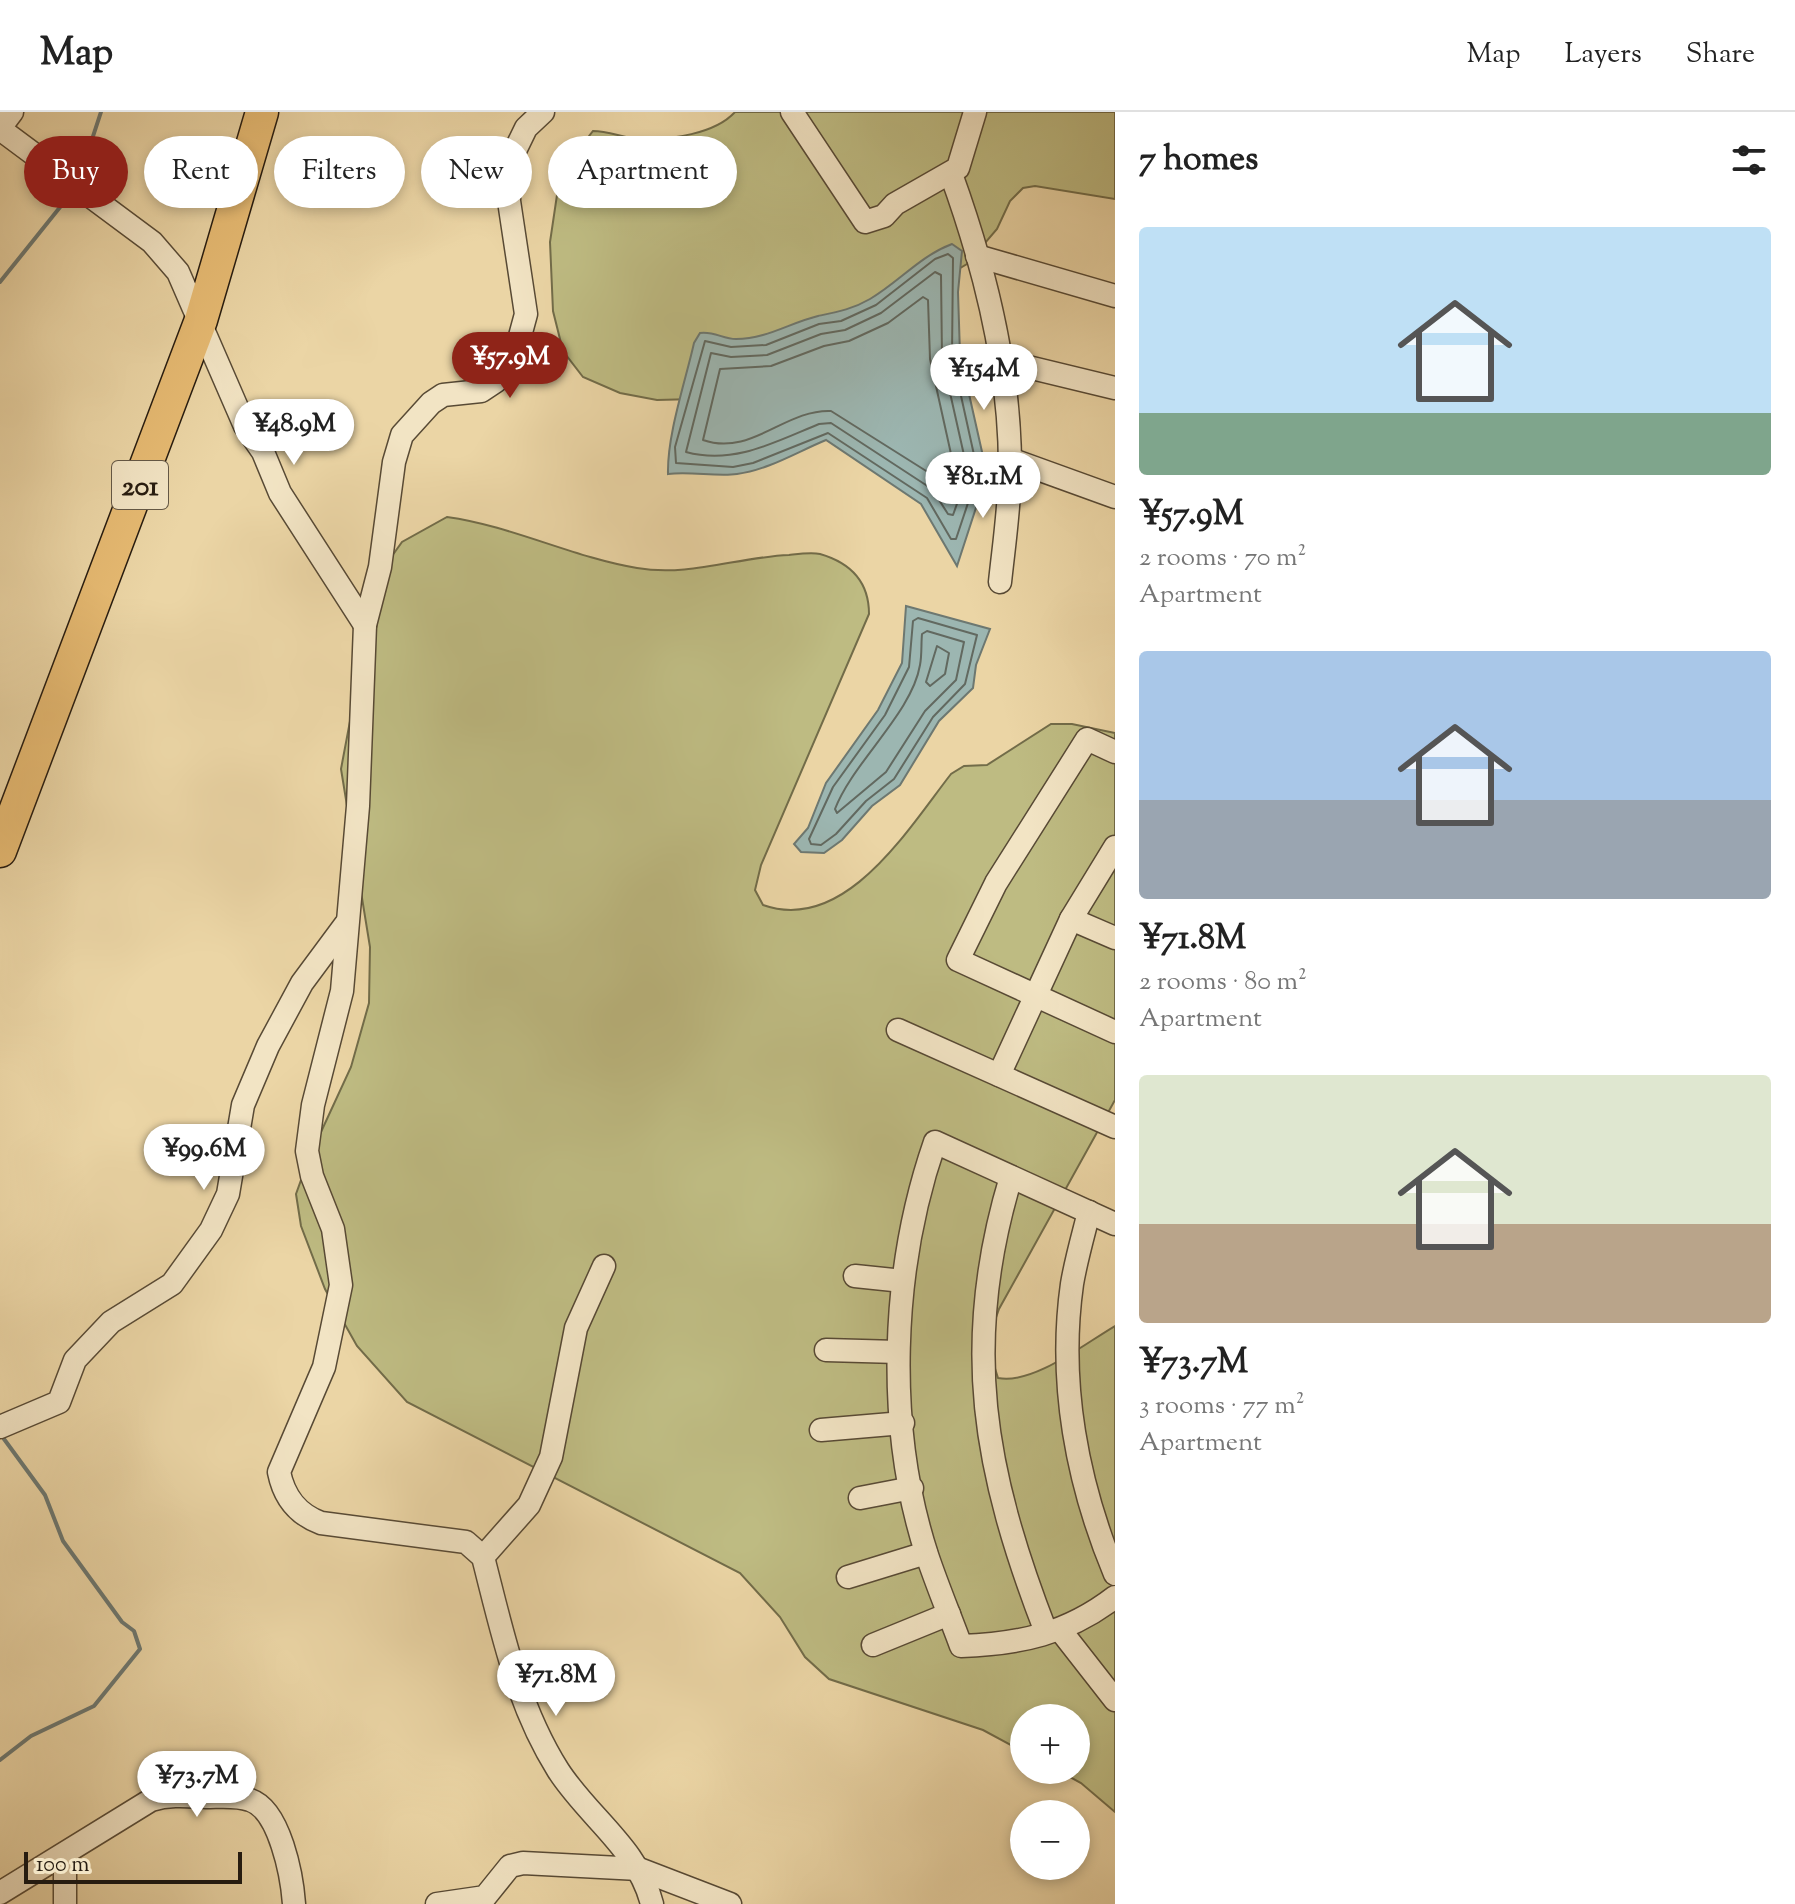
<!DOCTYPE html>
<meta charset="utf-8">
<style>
body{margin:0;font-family:"Sorts Mill Goudy",serif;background:#f6f6f6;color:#222;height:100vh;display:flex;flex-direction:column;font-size:30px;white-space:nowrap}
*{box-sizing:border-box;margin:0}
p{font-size:26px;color:#767676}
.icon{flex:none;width:44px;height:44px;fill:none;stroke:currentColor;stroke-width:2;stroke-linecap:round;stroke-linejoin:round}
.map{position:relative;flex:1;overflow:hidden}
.side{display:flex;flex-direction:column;background:#fff;width:680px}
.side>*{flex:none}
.guide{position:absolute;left:24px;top:24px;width:760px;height:72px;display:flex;gap:16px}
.controls{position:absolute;left:1010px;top:1592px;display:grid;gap:16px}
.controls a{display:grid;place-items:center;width:80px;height:80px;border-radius:50%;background:#fff;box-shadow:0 4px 12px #0003;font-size:40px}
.scale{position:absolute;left:24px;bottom:20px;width:218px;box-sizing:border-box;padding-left:8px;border:4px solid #271c10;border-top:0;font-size:22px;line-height:28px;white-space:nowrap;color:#271c10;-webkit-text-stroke:6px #f2e4c4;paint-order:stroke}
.price{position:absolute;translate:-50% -68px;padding:0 18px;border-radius:28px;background:#fff;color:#222;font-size:26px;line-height:52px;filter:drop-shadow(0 2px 4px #0008)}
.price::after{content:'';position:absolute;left:50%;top:48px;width:24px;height:18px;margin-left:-12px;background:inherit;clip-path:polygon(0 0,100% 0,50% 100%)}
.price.active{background:#8f2418;color:#fff}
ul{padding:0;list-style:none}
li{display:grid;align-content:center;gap:16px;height:424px;padding:0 24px}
li span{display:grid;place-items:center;height:248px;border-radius:8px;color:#555}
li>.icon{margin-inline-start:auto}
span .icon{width:144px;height:144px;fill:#fffc;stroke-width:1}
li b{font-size:34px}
h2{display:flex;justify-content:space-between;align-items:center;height:96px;padding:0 24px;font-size:34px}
.pill{padding:0 28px;border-radius:36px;background:#fff;box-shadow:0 4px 12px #0003;font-size:28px;line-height:72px}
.pill.active{background:#8f2418;color:#fff}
header{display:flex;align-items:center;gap:48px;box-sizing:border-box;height:112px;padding:0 40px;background:#fff;border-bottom:2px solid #e0e0e0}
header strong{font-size:38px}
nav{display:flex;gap:44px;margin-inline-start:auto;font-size:28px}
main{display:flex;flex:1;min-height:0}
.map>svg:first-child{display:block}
</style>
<header>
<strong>Map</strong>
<nav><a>Map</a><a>Layers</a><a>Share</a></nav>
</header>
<main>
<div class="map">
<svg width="1115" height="1792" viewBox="0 0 1115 1792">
<rect width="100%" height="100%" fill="#ebd5a5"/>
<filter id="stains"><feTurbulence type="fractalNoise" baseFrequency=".0025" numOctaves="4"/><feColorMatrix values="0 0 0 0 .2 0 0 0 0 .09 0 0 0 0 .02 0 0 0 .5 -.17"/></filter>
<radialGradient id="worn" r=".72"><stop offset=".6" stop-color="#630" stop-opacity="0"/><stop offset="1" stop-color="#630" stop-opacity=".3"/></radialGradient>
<g fill="#bebb82" stroke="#726c49" stroke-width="2">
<path d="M735,0H1115V87L1035,74L1023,76L1010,89L997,117L967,152L893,195L695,287L657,288L620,281L583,265L563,239L553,199L550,130L557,83L565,55L593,19C610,19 625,27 641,27C670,28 715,22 735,0Z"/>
<path d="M447,405C512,414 572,445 637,456C689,465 738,445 789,443C798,442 811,440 820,442C851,451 869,470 869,502L761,753L755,778L763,793C845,822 908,717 951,662L964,654L987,653L1051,612H1072L1115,621V988L999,1197L987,1231L998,1266C1033,1273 1084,1232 1115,1214V1700L1081,1671L1057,1658H1076V1606H1024V1640L983,1618L829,1567L805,1545L780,1505L740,1461L407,1290L357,1234L325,1177L301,1114L296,1082L309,1046L351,955L369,891L370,835L341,657L354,588L387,451L402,430Z"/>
</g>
<g fill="#9cb6b1" stroke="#6d7871" stroke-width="2">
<path d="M952,132L962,139L958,180L960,242L987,362L957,454L921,392L826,328C797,340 768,358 737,362C717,365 690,359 668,362C667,323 685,271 694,231L700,221C714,219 723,227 736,227C767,227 789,211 818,204C837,200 853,197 870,187C899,170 920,144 952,132Z"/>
<path d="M906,494L990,517L976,553L973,576L939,609L900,673L872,694L842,728L824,741L801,740L794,732L808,716L826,671L878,598L902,551Z"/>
</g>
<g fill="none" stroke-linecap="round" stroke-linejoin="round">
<g stroke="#626960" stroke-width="2">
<path d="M948,142L953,146L952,243L978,361L956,427H951L927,386L828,321L753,351L733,355L676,351L675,335L705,229L731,235L766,233L819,212L841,209L876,193L935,147Z"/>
<path d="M935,160L941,163L942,245L968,361L953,403L948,402L932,377L831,311L819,312C775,330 734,353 686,340L711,241L731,245L767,243L821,222L845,218L881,201Z"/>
<path d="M923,185L928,188L930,247L955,360L950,374L831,299C785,297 751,345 703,328L720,257L771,254L824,234L849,229L888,211Z"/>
<path d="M918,506L977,523L965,572L933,605L894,667L866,689L836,722L821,733L811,732L809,727L833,675L885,603L909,555L913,509Z"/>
<path d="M927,519L964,530L956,568L925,599L886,660L837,701L835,697C853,650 912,601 920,553C922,543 921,532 922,522Z"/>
<path d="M937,534L949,541L945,562L930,574L926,570Z"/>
</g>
<g stroke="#6d7871" stroke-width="4">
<path d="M79,67L101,0"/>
<path d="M0,170L73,79"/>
<path d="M0,1648L31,1624L94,1594L140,1537L134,1519L122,1510L63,1429L45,1383L4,1327"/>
</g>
<defs>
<g id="minor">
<path d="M543,0L526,16L510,49L509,89L526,202L516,239L496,269L481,279L443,283L431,291L402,323L394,350L380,455L365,513L358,694L342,879L313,993L307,1039L312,1064L333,1117L341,1173L324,1255L279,1360C284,1385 297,1402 321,1411L466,1430L483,1445C502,1519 517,1593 558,1658C588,1705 638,1736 652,1792"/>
<path d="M792,0L865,110L884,104L895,92L958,56L975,0"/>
<path d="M0,16L12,0"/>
<path d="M0,17L152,130L178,160L245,314L263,340L280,381L365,513"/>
<path d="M951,62C984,153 1010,257 1010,355C1010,393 1004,432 1000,470"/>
<path d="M977,144L1115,184"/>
<path d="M999,248L1115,276"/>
<path d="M1010,347L1115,385"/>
<path d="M1115,640L1087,627L996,771L958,848L1115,920"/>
<path d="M1071,807L1115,826"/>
<path d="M898,918L1115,1015"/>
<path d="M999,963L1071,807L1115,735"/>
<path d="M1011,1065C960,1233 984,1360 1046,1520"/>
<path d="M1089,1100C1083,1124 1076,1148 1072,1172C1058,1271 1077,1371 1115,1462"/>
<path d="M1115,1112L935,1030C891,1157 885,1314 927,1443C937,1473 950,1504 961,1534C1020,1532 1067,1522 1115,1485"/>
<path d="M855,1164L903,1169"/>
<path d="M826,1238L898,1240"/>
<path d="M0,1315L59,1290L75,1248L111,1210L172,1172L211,1118L228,1082L243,993L268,934L302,871L345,813"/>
<path d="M821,1318L903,1311"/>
<path d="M860,1386L912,1376"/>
<path d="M483,1445L529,1393L551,1345L576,1216L604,1154"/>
<path d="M848,1465L926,1441"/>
<path d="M1061,1519L1115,1588"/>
<path d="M873,1533L949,1502"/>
<path d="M65,1743V1792"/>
<path d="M0,1781L151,1688C170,1682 187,1684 206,1685C220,1685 237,1683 250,1688C280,1698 292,1764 294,1792"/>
<path d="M437,1792L485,1785L510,1754L523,1751L639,1757L730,1792"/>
</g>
<path id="highway" d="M0,739L201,208L262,0"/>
</defs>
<use href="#minor" stroke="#584a35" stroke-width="25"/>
<use href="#highway" stroke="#271c10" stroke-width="35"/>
<use href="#minor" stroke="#f2e4c4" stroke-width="22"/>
<use href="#highway" stroke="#e6ba72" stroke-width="32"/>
</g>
<g text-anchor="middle" stroke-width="8" stroke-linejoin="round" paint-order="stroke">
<rect fill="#f2e4c4" stroke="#645846" stroke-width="2" x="112" y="349" width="56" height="48" rx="6"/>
<g font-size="28" font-weight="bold" fill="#271c10">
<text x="140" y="383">201</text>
</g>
</g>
<rect width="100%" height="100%" filter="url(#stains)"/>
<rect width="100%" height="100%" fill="url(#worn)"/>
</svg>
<div class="controls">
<a>+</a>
<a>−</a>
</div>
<div class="scale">100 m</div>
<b class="price active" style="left:510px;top:288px">¥57.9M</b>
<b class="price" style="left:984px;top:300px">¥154M</b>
<b class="price" style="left:294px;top:355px">¥48.9M</b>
<b class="price" style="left:983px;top:408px">¥81.1M</b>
<b class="price" style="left:204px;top:1080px">¥99.6M</b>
<b class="price" style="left:556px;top:1606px">¥71.8M</b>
<b class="price" style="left:197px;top:1707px">¥73.7M</b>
<div class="guide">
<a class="pill active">Buy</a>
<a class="pill">Rent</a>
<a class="pill">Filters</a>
<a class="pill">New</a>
<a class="pill">Apartment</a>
</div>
</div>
<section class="side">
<h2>7 homes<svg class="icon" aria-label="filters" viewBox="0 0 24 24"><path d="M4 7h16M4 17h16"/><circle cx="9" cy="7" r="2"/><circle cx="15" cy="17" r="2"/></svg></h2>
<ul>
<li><span style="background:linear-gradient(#bfe0f5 75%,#7fa58c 0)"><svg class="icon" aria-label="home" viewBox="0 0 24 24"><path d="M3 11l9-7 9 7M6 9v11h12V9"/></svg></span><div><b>¥57.9M</b><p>2 rooms · 70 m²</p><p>Apartment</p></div></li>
<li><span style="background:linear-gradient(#a9c7e8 60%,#9aa5b1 0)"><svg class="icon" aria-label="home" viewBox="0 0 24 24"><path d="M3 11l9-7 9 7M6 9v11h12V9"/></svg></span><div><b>¥71.8M</b><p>2 rooms · 80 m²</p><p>Apartment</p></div></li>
<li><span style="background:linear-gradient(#dfe7d0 60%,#b9a48a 0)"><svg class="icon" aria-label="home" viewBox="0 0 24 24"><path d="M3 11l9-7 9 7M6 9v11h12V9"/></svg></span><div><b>¥73.7M</b><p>3 rooms · 77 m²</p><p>Apartment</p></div></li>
</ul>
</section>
</main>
